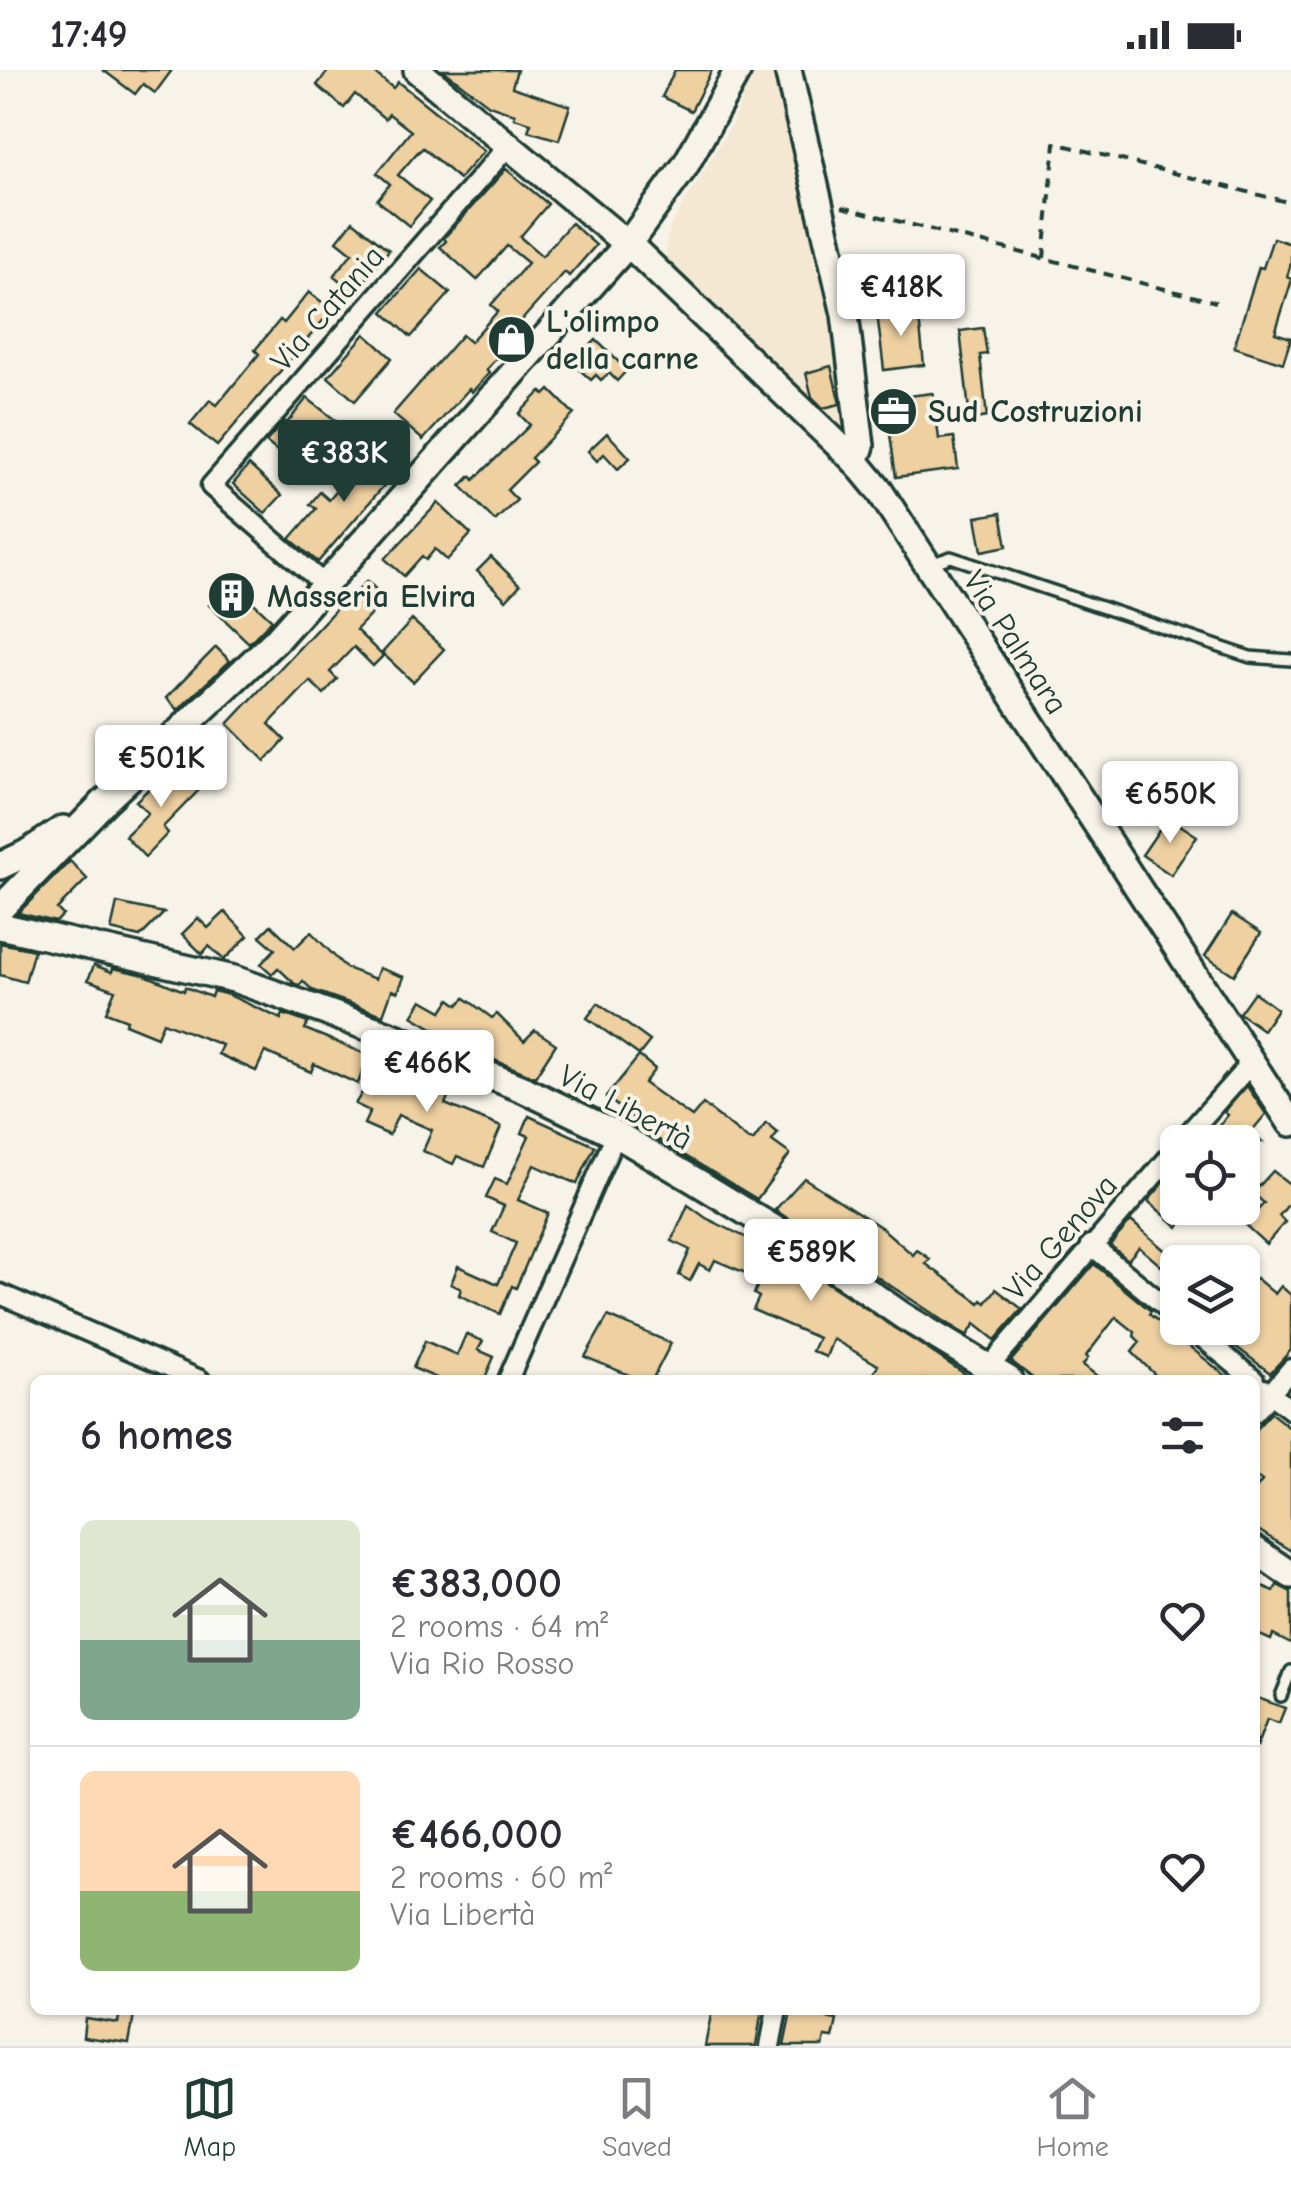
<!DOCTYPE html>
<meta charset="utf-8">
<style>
body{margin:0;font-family:"Comic Neue",sans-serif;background:#f2f2f3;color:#2b2b33;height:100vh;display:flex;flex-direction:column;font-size:38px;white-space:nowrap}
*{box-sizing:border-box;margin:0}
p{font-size:32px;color:#7c7c81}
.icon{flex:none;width:55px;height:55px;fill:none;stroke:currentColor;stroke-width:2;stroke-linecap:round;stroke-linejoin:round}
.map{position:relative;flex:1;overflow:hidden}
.panel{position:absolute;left:30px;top:1305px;width:1230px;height:640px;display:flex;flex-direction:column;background:#fff;border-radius:15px;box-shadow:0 2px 8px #0004}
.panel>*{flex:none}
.tools{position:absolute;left:1160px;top:1055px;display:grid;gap:20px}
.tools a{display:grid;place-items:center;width:100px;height:100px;border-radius:15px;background:#fff;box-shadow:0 2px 8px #0004;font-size:50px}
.price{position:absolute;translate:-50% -85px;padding:0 22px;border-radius:10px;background:#fff;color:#222;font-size:32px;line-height:65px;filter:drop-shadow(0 2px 5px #0008)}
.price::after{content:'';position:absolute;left:50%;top:60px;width:30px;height:22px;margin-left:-15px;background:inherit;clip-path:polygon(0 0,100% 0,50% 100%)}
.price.selected{background:#1f3d34;color:#fff}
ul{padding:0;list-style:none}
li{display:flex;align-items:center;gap:30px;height:250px;padding:0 50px}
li+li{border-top:2px solid #e1e1e2}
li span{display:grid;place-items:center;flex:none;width:280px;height:200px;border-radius:15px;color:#555}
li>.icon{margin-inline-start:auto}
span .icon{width:120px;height:120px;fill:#fffc;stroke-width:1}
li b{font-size:42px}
h2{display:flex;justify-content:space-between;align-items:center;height:120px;padding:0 50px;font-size:42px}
.status{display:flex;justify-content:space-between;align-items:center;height:70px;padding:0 50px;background:#fff;direction:ltr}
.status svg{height:28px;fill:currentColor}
.menu{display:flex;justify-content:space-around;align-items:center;height:140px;border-top:2px solid #e1e1e2;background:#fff;font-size:28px;color:#7c7c81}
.menu a{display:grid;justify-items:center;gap:5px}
.menu .selected{color:#1f3d34}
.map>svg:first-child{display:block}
</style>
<div class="status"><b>17:49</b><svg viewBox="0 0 49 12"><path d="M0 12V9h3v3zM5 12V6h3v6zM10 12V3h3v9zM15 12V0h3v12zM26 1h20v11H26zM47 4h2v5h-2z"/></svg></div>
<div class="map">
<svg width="1291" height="1976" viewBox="0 0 1291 1976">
<rect width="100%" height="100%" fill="#f7f3e8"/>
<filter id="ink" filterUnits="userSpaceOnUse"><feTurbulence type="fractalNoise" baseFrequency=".01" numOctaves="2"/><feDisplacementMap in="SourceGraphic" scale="20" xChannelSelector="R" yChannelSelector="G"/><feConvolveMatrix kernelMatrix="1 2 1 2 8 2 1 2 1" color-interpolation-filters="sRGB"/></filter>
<g filter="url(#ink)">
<path fill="#f4e8d3" d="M755,0H772L784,12L838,247L849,372L686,216L666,187V171L671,155L730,57Z"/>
<g fill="#eed0a1" stroke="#1f3d34" stroke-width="2.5">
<path d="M103,0H172L155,23L143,14L135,24Z"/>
<path d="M329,0H371L393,18L398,12L484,81L459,109L423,78L417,83L398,105L430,131L409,156L377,130L390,114L377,103L411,61L389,44L385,49L355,24L344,38L317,15Z"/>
<path d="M443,0H517L512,17L570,36L559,70L528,61L531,53L514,48L515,44L489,35Z"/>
<path d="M675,0H712L691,41L662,27Z"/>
<path d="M506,99L548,134L520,167L542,186L571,153L596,175L569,206L565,202L529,242L516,257L520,261L486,300L489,303L472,322L469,319L423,370L393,344L462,265L470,272L498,241L491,235L528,193L507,176L477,210L440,177L446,171L444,168Z"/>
<path d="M353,151L389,180L355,223L334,206L352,183L337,171Z"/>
<path d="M1273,168L1291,174V193L1287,207L1291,209V213L1275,263L1291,268L1283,293L1234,277L1259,197L1263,198Z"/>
<path d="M421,199L450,223L411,267L383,242Z"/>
<path d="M309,222L332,240L217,376L190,354L210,330L217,335L259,284L255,280L280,250L284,253Z"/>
<path d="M918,238L924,295L884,300L877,243Z"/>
<path d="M983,258L987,284L980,285L987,347L970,350L960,261Z"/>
<path d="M365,264L392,288L355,331L328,307Z"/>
<path d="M596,270L627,300L617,311L609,303L601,310L596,305L591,310L570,291L585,275L588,278Z"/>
<path d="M831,296L840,334L823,338L812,327L806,303Z"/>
<path d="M550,320L574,344L531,388L535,392L507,420L517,430L495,451L461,416L471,406L474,410L530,355L519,344L541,321L545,325Z"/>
<path d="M933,323L939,369L954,367L958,399L896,407L885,329Z"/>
<path d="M307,328L339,353L319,378L315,374L297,397L266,372L284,351L287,353Z"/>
<path d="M607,363L630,388L618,399L604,384L597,391L588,381Z"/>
<path d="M376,376L400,397L318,492L290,469L316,439L310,434L320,422L329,430Z"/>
<path d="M249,395L282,425L265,443L233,414Z"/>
<path d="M438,433L471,464L447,490L435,479L426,490L422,486L404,506L385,489Z"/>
<path d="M1001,443L1007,476L982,481L976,447Z"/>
<path d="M491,487L520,515L506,530L477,501Z"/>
<path d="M237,506L247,516L242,522L272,550L249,573L209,535Z"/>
<path d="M367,511L386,529L356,560L383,586L373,596L354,577L330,602L337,609L324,624L310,611L269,654L285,670L265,691L228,654L349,525L352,527Z"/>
<path d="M412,550L444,579L413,612L382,583Z"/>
<path d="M216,577L230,591L178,640L166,628Z"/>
<path d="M177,697L199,720L163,757L168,763L145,787L125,766L148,743L136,731L159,709L162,712Z"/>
<path d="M1197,698L1228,713L1218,734L1187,720Z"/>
<path d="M1168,747L1197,766L1171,805L1142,785Z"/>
<path d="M70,791L87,809L57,839L63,845L56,852L18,843Z"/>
<path d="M117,833L164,843L140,867L111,860Z"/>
<path d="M225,842L248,866L224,890L209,876L202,884L182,864L198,848L208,858Z"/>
<path d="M1232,844L1261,863L1234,905L1205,886Z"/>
<path d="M271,855L295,878L311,862L346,898L375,909L379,898L404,907L398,922L392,920L383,945L312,920L303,911L300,915L295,914L278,898L272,904L261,894L275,879L260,866Z"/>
<path d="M0,873L34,880L25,912L0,905Z"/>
<path d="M94,895L112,902L113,898L145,905L184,921L185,917L211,927L213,921L229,925L281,949L283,944L308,953L305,959L368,985L358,1014L314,994L311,1002L265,982L256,1001L218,984L222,975L163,952L157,967L125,954L127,950L106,942L115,920L88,910Z"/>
<path d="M1254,922L1277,939L1263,960L1239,943Z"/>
<path d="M465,928L492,948L497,944L524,971L535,960L556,974L535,1007L470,980L412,946L422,930L442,941L450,929L458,935Z"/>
<path d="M598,933L650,971L639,985L587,948Z"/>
<path d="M639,986L655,999L644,1013L692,1047L703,1034L747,1069L753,1071L766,1053L778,1063L772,1071L790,1084L757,1129L639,1058L641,1055L606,1027Z"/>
<path d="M382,991L452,1018L445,1034L501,1057L484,1097L457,1086L453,1094L423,1081L432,1060L398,1045L389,1065L364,1054L370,1041L355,1034Z"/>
<path d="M1247,1016L1266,1044L1250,1063L1262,1072H1222L1212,1064L1228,1045L1224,1042Z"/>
<path d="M529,1046L595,1076L577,1114L534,1095L518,1130L548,1143L516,1218L512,1216L500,1244L459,1225L461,1219L451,1214L458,1196L498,1214L516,1173L492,1162L504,1136L486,1128L495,1109L507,1114L529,1066L522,1063Z"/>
<path d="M1273,1101L1291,1115V1131L1279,1146L1285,1152L1266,1174L1245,1155L1264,1133L1253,1123Z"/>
<path d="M804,1108L882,1158L913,1185L917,1180L930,1189L926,1194L980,1233L982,1230L986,1233L996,1219L1022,1239L995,1270L975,1254L967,1266L775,1140Z"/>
<path d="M1167,1109L1178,1118V1138H1191L1178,1157L1148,1131Z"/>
<path d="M688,1135L706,1148L749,1169L755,1172L757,1167L771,1176L764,1195L787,1205L796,1192L974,1310H884L873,1304L878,1295L833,1269L826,1287L812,1281L818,1268L753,1240L759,1227L754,1224L760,1209L715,1190L710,1200L699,1194L690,1211L679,1205L690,1180L672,1171Z"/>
<path d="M1131,1151L1170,1185L1161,1196L1139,1177L1128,1190L1110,1175Z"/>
<path d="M1094,1194L1151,1241L1149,1244L1231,1310H1160L1132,1282L1140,1272L1134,1266L1135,1262L1116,1247L1086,1286L1088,1288L1083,1295L1102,1310H1035L1011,1291Z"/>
<path d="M1256,1208L1275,1224L1281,1216L1291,1225V1280L1270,1303L1212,1258H1242V1225Z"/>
<path d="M608,1246L671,1273L652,1310H641L585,1287Z"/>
<path d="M466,1264L483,1271L478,1280L494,1287L484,1310H441L413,1298L425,1271L457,1285Z"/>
<path d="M1271,1343L1291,1359V1481L1255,1458V1420L1262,1411L1255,1406V1360Z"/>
<path d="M1255,1513L1274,1521L1277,1515L1291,1522V1574L1273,1565L1271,1570L1255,1563Z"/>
<path d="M1255,1627L1285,1638L1279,1653L1267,1649L1256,1678Z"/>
<path d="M120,1940H135L129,1973L83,1967L85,1948L118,1953Z"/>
<path d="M712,1940H762L756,1976H705Z"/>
<path d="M791,1942L837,1950L833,1968L825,1967L823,1976H784Z"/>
</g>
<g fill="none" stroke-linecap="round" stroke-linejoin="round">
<defs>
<g id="lane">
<path d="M930,494L951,487L1250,587L1291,590"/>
<path d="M1281,1626L1291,1601"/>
</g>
<g id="street">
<path d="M326,516L211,416L509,75"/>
<path d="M1181,1072L1252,992"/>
<path d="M1091,1175L1178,1247"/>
<path d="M0,1224L200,1310"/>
<path d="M1191,1258L1254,1310"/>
<path d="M989,1297L1178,1077"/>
<path d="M508,1310L616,1064"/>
<path d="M1264,1319L1291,1340"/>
<path d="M1255,1342L1291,1299"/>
<path d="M770,1976L777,1940"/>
</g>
<g id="secondary">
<path d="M417,0L638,183L855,391L879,420L1291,1053"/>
<path d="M788,0L845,244L861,376L855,391"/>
<path d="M0,796L27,783L63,759"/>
<path d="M0,839L105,731L276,570L628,174L685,96L738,0"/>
<path d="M0,856L234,909L395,967L525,1020L616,1064L694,1110L799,1174L903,1246L1009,1310"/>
<path d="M1255,1480L1291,1505"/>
</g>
</defs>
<use href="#lane" stroke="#1f3d34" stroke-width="16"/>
<use href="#street" stroke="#1f3d34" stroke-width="25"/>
<use href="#secondary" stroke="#1f3d34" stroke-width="32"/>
<g stroke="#1f3d34" stroke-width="4" stroke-dasharray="10 8" stroke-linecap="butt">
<path d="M842,137L1216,232"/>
<path d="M1044,188L1055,73L1291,133"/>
</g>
<use href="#lane" stroke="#f7f3e8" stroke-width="9"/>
<use href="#street" stroke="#f7f3e8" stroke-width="18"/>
<use href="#secondary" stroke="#f7f3e8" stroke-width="25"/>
</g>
</g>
<defs>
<symbol id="shop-disc" viewBox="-11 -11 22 22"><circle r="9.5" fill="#1f3d34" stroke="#f7f3e8"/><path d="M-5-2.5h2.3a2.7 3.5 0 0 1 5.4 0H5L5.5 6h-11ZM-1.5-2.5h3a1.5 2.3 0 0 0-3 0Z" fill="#fff"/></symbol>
<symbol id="office-disc" viewBox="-11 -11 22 22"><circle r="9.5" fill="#1f3d34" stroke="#f7f3e8"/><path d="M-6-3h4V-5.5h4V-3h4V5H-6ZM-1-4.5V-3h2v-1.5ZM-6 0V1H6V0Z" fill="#fff"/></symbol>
<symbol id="building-disc" viewBox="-11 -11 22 22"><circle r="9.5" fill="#1f3d34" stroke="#f7f3e8"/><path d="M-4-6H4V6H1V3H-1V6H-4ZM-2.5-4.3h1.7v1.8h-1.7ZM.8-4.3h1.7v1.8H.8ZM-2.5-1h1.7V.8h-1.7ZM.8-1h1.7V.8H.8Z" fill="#fff"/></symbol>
</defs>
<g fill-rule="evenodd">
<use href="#shop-disc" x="484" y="242" width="55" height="55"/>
<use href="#office-disc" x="866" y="314" width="55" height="55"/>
<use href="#building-disc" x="204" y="498" width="55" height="55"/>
</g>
<g text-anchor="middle" stroke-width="8" stroke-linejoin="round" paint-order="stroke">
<g font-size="32" fill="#1f3d34" stroke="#f7f3e8">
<text transform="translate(327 238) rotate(-49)" y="11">Via Catania</text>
<text transform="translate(1016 572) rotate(57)" y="11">Via Palmara</text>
<text transform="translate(626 1037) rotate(28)" y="11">Via Libertà</text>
<text transform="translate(1060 1167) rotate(-49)" y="11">Via Genova</text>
</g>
<g font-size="32" font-weight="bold" fill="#1f3d34" stroke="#f7f3e8" text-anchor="start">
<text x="546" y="262">L'olimpo<tspan x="546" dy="37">della carne</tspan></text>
<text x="928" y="352">Sud Costruzioni</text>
<text x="267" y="537">Masseria Elvira</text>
</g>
</g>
</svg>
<div class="tools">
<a><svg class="icon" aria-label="locate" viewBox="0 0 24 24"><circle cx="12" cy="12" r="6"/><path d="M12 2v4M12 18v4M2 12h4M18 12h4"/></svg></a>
<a><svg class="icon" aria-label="layers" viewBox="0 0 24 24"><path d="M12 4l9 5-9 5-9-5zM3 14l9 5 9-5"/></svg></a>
</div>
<b class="price" style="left:901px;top:269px">€418K</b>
<b class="price selected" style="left:344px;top:435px">€383K</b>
<b class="price" style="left:161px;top:740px">€501K</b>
<b class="price" style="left:1170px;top:776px">€650K</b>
<b class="price" style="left:427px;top:1045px">€466K</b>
<b class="price" style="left:811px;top:1234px">€589K</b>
<section class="panel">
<h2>6 homes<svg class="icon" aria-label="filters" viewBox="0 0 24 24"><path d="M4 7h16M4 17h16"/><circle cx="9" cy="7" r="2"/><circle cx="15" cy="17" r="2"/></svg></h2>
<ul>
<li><span style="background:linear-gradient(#dfe7d0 60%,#7fa58c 0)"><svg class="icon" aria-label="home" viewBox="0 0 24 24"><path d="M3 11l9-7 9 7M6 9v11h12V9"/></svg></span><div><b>€383,000</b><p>2 rooms · 64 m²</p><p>Via Rio Rosso</p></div><svg class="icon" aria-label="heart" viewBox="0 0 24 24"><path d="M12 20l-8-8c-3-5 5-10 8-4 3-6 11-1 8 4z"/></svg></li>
<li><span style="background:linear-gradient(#ffd9b3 60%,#8fb573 0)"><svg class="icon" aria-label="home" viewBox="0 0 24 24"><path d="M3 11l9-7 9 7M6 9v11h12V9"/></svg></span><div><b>€466,000</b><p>2 rooms · 60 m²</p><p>Via Libertà</p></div><svg class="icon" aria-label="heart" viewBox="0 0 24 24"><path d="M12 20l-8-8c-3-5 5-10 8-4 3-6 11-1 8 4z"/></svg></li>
</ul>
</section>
</div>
<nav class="menu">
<a class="selected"><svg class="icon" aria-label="map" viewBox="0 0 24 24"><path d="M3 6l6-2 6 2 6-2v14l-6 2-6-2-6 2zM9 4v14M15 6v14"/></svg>Map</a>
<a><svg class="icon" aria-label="saved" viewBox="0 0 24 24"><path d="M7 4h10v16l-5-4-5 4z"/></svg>Saved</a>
<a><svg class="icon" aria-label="home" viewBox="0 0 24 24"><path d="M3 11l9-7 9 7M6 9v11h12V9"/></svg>Home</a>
</nav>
